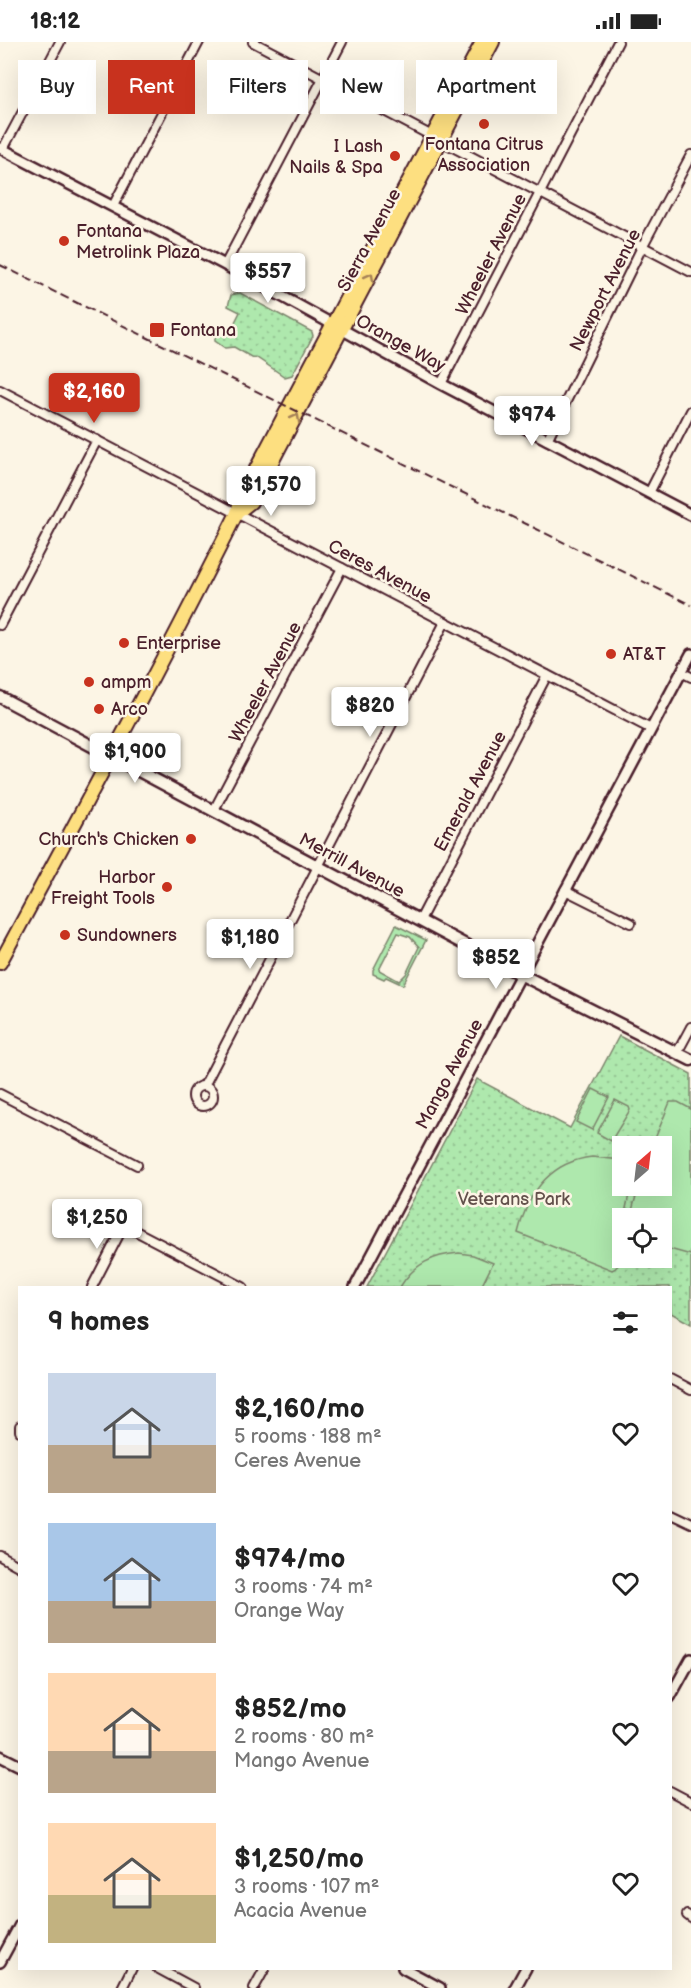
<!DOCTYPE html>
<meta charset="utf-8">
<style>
body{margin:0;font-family:"Balsamiq Sans",sans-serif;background:#f6f6f6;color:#222;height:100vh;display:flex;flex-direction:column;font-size:22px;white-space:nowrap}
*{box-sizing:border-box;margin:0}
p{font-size:20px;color:#767676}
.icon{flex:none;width:33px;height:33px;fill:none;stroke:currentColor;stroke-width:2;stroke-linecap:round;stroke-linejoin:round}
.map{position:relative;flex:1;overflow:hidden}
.details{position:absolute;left:18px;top:1244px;width:654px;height:684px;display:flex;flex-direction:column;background:#fff;border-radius:0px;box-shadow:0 6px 24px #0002}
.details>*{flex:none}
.banner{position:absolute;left:18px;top:18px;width:656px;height:54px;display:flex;gap:12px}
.needle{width:39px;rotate:28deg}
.fabs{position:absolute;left:612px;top:1094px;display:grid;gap:12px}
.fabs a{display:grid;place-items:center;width:60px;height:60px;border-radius:0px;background:#fff;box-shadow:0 6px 24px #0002;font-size:30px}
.price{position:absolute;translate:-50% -51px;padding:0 14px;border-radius:6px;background:#fff;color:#222;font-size:20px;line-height:39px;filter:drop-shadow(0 2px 3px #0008)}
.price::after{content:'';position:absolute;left:50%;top:36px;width:18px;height:14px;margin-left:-9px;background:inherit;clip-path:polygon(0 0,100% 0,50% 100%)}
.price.selected{background:#c8321e;color:#fff}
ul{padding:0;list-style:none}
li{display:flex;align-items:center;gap:18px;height:150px;padding:0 30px}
li span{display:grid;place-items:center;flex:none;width:168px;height:120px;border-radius:0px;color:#555}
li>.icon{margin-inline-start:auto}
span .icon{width:72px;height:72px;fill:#fffc;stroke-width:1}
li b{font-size:26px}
h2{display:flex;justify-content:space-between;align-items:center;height:72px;padding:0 30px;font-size:26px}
.chip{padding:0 21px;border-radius:0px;background:#fff;box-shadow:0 6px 24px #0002;font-size:21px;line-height:54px}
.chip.selected{background:#c8321e;color:#fff}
.status{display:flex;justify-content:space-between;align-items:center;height:42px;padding:0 30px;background:#fff;direction:ltr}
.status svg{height:16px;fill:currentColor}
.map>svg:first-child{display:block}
</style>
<div class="status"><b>18:12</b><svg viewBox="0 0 49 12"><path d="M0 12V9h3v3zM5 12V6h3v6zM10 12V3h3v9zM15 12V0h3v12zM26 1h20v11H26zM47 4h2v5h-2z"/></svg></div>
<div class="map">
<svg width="691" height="1946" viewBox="0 0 691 1946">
<defs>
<pattern id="grass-tufts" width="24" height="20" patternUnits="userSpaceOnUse" patternTransform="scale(1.5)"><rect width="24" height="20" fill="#aee8ad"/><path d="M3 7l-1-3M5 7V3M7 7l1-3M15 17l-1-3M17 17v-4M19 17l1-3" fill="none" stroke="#97c795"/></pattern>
<pattern id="park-dots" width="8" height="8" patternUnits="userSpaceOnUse" patternTransform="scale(1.5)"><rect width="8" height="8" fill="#aee8ad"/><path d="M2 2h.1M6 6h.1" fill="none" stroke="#97c795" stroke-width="1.8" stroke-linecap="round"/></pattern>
</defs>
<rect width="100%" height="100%" fill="#fcf5e5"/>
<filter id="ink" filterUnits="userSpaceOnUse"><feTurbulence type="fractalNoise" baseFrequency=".0167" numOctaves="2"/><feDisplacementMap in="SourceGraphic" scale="12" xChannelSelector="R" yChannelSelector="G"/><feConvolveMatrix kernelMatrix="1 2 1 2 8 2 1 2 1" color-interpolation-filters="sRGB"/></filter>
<g filter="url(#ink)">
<path fill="url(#grass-tufts)" stroke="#7c846c" stroke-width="1.5" fill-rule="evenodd" d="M396,883L426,898L403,943L386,935L384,937L373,932V928ZM398,891L410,895L419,905L406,932L399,939L379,928Z"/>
<g fill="url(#park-dots)" stroke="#7c846c" stroke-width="1.5" fill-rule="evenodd">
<path d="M240,251L312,290L313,294L292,333L285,335L257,316L251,315L234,305L225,306L215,299V290L234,282L240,270L228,264L231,253Z"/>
<path d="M619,994L691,1032V1282L671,1271L670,1245H367L477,1037L570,1086ZM622,1104H662V1143H622ZM622,1176H662V1215H622Z"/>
</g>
<g fill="#aee8ad" stroke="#7c846c" stroke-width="1.5">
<path d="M593,1047L609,1055L592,1088L576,1080Z"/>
<path d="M615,1058L629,1065L630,1068L611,1099L597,1091Z"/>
<path d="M670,1060H678L691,1067V1213L662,1205V1176H630L639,1143H662V1104H652Z"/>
<path d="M592,1115L622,1118V1143H631L624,1176H622C622,1183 620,1190 620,1197C620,1209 626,1221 612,1228L518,1191C528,1151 549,1120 592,1115Z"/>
<path d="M459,1211L473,1213L493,1221L481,1245H400C414,1222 433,1213 459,1211Z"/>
</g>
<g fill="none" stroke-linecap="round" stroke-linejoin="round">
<defs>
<g id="minor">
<path d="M253,0L691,230"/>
<path d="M3,107L60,0"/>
<path d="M113,164L199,0"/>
<path d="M225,223L342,0"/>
<path d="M441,342L618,0"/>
<path d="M0,348L651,687"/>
<path d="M547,398L642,205L691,113"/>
<path d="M649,451L691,369"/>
<path d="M0,583L97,398"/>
<path d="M681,630L691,635"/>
<path d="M214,768L342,526"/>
<path d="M565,848L631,881"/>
<path d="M420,878L547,633"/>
<path d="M677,1011L691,985"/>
<circle cx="203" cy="1054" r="10"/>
<path d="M204,1044L445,580"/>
<path d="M0,1052L137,1123"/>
<path d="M92,1245L124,1183L243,1245"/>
<path d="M670,1337L691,1348"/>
<path d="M20,1384V1389"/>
<path d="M670,1471L691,1481"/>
<path d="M0,1514L20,1525"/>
<path d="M670,1749L691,1760"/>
<path d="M687,1873L691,1876"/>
<path d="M157,1926L194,1946"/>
<path d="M122,1946L132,1926"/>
<path d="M254,1946L265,1926"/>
</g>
<g id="tertiary">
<path d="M0,106L225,223L441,342L691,473"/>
<path d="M355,1245L691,612"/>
<path d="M670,1655L691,1617"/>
<path d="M0,1714L20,1724"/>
<path d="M0,1920L20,1883"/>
<path d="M403,1926L440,1946"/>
<path d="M515,1946L526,1926"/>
</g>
<path id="secondary" d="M0,655L520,932L691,1018"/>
<g id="primary">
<path d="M237,471L251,460L493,0"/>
<path d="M0,921C80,772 161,623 237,471L241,455L482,0"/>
</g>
</defs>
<use href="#minor" stroke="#4a1f2b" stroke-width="12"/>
<use href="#tertiary" stroke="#4a1f2b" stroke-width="14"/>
<use href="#secondary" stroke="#4a1f2b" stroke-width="15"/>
<use href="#primary" stroke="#4a1f2b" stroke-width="16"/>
<use href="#minor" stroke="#fcf5e5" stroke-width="8"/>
<use href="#tertiary" stroke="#fcf5e5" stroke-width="9"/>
<use href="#secondary" stroke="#fcf5e5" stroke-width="10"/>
<use href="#primary" stroke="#fddf80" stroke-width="12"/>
<path stroke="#4a1f2b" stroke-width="2" stroke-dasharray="9 4.5" stroke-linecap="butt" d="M0,223L691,563"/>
</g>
<defs><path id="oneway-chevron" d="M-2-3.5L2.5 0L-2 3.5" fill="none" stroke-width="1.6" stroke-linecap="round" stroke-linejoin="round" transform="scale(1.5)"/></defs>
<g stroke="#a47f56">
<use href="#oneway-chevron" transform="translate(370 235) rotate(-62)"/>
<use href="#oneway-chevron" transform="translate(296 376) rotate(-62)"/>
</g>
</g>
<g fill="#c8321e" stroke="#fcf5e5" stroke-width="2">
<circle cx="484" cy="82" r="6"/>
<circle cx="395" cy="114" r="6"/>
<circle cx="64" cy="199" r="6"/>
<rect x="149" y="280" width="16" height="16" rx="3"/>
<circle cx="124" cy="601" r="6"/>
<circle cx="611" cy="612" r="6"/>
<circle cx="89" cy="640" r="6"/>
<circle cx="99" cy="667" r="6"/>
<circle cx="191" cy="797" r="6"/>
<circle cx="167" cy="845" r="6"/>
<circle cx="65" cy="893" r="6"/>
</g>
<g text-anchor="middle" stroke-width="5" stroke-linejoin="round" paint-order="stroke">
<g font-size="18" fill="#4a1f2b" stroke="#fcf5e5" text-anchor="start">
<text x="484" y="108" text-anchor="middle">Fontana Citrus<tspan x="484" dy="21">Association</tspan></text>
<text x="383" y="110" text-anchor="end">I Lash<tspan x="383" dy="21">Nails &amp; Spa</tspan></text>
<text x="76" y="195">Fontana<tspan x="76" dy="21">Metrolink Plaza</tspan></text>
<text x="170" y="294">Fontana</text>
<text x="136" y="607">Enterprise</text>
<text x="623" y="618">AT&amp;T</text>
<text x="101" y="646">ampm</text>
<text x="111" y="673">Arco</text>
<text x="179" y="803" text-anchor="end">Church's Chicken</text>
<text x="155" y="841" text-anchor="end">Harbor<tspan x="155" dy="21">Freight Tools</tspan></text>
<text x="77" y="899">Sundowners</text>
</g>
<g font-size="18" fill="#4a1f2b" stroke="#fcf5e5">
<text transform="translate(369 198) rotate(-62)" y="6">Sierra Avenue</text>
<text transform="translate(491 212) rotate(-63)" y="6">Wheeler Avenue</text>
<text transform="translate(605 248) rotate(-63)" y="6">Newport Avenue</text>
<text transform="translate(401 301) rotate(29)" y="6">Orange Way</text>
<text transform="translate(380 529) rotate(28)" y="6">Ceres Avenue</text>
<text transform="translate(265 640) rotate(-62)" y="6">Wheeler Avenue</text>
<text transform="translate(470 749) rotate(-62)" y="6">Emerald Avenue</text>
<text transform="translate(352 823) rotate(28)" y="6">Merrill Avenue</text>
<text transform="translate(449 1032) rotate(-62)" y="6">Mango Avenue</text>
</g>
<g font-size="18" fill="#63514c" stroke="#fcf5e5">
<text x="514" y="1163">Veterans Park</text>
</g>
</g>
</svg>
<div class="fabs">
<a><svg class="needle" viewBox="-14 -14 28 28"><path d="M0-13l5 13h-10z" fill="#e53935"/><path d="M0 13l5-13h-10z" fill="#767676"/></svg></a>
<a><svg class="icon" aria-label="locate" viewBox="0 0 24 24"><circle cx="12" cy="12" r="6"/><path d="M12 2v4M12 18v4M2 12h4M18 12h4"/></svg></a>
</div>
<b class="price" style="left:268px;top:262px">$557</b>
<b class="price selected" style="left:94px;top:382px">$2,160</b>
<b class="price" style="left:532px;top:405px">$974</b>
<b class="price" style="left:271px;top:475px">$1,570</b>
<b class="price" style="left:370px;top:696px">$820</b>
<b class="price" style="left:135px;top:742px">$1,900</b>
<b class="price" style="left:250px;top:928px">$1,180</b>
<b class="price" style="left:496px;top:948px">$852</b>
<b class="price" style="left:97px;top:1208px">$1,250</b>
<div class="banner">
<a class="chip">Buy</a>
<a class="chip selected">Rent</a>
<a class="chip">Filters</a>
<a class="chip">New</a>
<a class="chip">Apartment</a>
</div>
<section class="details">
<h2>9 homes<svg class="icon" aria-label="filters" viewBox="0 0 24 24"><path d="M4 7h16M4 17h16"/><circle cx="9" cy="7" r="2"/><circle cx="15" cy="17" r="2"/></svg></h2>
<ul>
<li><span style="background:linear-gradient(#c9d6e8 60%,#b9a48a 0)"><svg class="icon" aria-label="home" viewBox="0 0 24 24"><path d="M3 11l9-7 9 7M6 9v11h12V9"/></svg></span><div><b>$2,160/mo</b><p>5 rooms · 188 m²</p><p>Ceres Avenue</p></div><svg class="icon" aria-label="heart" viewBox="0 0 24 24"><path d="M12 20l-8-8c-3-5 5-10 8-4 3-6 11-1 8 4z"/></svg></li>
<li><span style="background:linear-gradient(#a9c7e8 65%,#b9a48a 0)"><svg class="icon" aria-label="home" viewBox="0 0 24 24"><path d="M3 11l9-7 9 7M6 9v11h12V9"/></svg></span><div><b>$974/mo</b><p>3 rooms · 74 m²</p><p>Orange Way</p></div><svg class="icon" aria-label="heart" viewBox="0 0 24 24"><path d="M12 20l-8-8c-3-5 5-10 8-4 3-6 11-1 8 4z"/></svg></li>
<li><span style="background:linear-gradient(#ffd9b3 65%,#b9a48a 0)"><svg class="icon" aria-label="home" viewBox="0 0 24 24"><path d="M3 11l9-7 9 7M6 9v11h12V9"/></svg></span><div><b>$852/mo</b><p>2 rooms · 80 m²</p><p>Mango Avenue</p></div><svg class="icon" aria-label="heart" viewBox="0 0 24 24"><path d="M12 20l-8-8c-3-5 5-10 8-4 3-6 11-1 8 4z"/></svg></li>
<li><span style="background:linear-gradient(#ffd9b3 60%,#c2b280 0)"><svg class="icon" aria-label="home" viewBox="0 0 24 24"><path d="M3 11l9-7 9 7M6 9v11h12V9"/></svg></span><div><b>$1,250/mo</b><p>3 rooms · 107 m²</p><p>Acacia Avenue</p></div><svg class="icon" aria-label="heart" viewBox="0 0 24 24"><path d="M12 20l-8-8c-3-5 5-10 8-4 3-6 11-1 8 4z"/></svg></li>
</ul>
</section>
</div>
